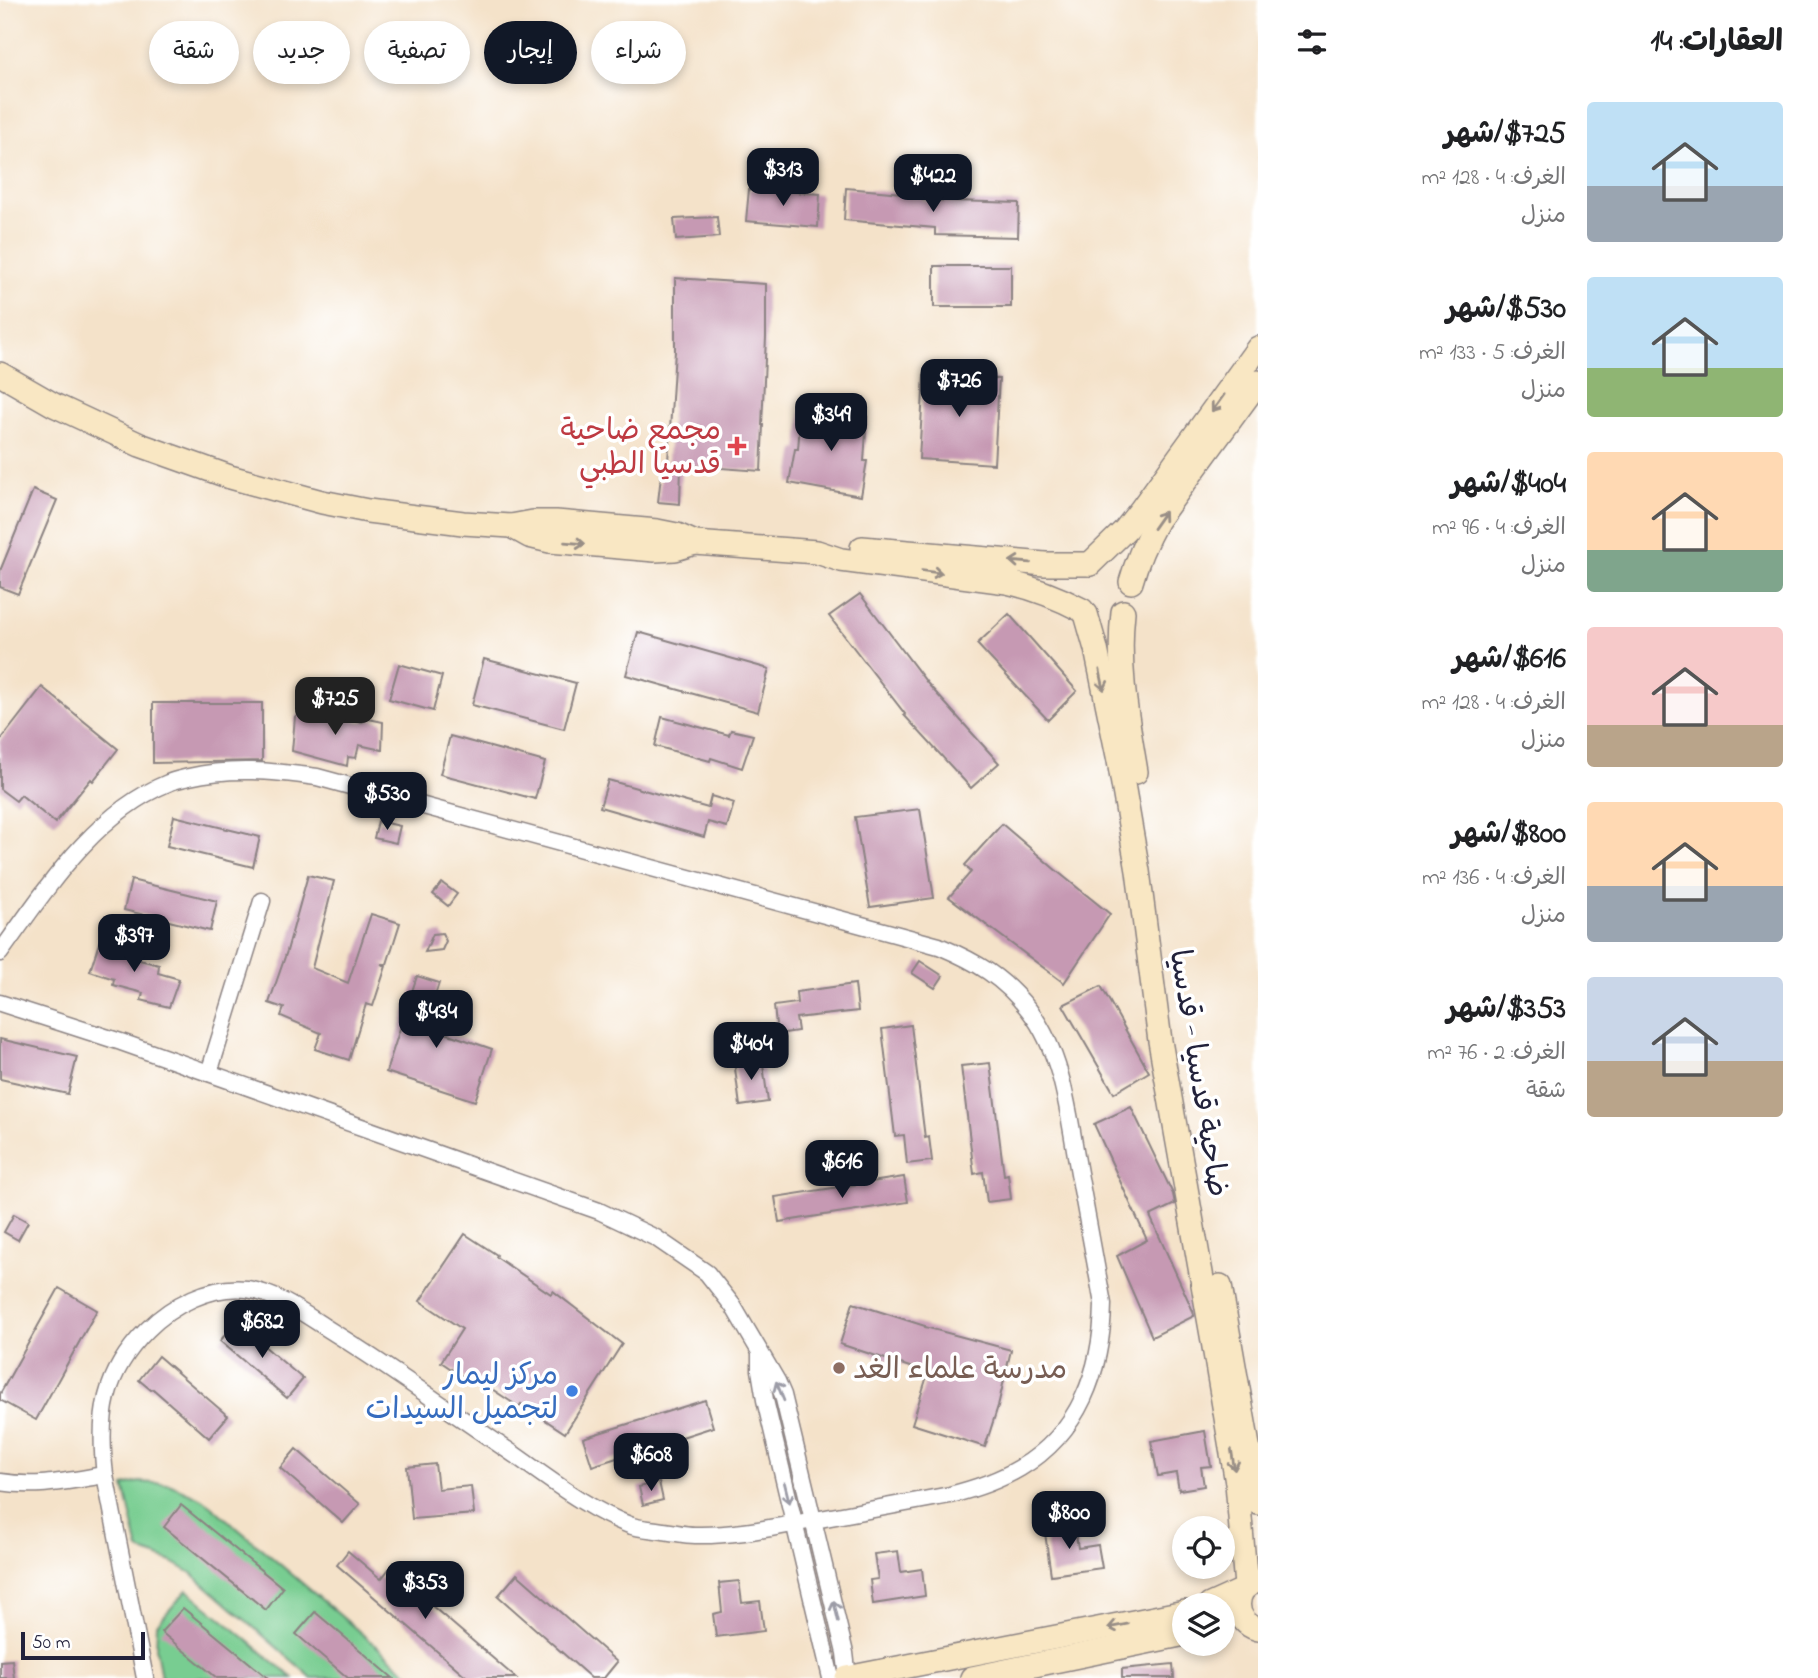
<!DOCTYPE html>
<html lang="ar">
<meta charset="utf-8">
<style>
body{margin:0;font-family:"Indie Flower","Playpen Sans Arabic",sans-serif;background:#f6f6f6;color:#202124;direction:rtl;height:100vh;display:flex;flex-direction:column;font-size:26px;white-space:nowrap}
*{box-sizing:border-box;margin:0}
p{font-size:23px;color:#757577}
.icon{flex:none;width:38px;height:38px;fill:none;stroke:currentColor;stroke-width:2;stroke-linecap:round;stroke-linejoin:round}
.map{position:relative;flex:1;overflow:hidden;direction:ltr}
.sheet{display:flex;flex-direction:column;background:#fff;width:560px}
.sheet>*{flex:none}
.top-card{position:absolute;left:21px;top:21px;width:665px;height:63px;direction:rtl;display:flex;gap:14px}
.buttons{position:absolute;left:1172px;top:1516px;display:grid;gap:14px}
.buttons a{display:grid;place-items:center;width:63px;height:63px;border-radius:50%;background:#fff;box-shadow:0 4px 10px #0003;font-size:35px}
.scale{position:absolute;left:21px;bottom:18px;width:124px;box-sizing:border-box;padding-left:7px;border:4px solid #22223b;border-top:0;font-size:19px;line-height:24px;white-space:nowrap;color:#22223b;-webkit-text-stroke:5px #fff;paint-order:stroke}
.price{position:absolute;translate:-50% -60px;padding:0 16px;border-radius:14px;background:#111827;color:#fff;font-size:23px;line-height:46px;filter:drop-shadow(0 2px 4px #0008)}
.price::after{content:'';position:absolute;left:50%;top:42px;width:21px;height:16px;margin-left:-10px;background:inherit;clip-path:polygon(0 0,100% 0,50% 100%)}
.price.current{background:#222;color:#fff}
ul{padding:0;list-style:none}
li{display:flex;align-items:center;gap:21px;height:175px;padding:0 35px}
li span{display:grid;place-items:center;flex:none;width:196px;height:140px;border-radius:7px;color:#555}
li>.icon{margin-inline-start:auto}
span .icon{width:84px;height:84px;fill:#fffc;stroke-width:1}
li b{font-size:30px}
h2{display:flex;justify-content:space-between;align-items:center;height:84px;padding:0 35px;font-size:30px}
.tag{padding:0 24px;border-radius:32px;background:#fff;box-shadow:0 4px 10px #0003;font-size:24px;line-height:63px}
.tag.current{background:#111827;color:#fff}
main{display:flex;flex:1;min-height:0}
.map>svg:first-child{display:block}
</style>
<main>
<section class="sheet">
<h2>العقارات: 14<svg class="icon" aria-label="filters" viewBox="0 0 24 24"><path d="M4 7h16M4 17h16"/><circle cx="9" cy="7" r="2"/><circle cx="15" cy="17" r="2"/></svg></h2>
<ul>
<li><span style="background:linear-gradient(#bfe0f5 60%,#9aa5b1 0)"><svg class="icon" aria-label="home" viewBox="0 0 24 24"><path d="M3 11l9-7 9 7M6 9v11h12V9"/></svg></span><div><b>$725/شهر</b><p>الغرف: 4 · 128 m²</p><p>منزل</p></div></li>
<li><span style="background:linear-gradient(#bfe0f5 65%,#8fb573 0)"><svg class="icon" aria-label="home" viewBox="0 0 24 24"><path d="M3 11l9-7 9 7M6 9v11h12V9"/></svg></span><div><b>$530/شهر</b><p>الغرف: 5 · 133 m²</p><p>منزل</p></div></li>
<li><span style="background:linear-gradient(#ffd9b3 70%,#7fa58c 0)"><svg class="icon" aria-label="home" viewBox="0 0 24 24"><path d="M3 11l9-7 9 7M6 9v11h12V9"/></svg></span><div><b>$404/شهر</b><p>الغرف: 4 · 96 m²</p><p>منزل</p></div></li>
<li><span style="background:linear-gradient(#f6c9c9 70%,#b9a48a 0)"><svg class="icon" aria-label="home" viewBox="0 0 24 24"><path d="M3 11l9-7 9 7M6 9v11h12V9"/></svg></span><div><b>$616/شهر</b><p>الغرف: 4 · 128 m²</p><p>منزل</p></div></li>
<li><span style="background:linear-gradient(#ffd9b3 60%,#9aa5b1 0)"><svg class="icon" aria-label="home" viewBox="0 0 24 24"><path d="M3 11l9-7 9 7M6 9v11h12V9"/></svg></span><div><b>$800/شهر</b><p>الغرف: 4 · 136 m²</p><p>منزل</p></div></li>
<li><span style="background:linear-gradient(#c9d6e8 60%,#b9a48a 0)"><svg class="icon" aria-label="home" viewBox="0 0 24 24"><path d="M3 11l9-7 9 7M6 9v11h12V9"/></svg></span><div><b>$353/شهر</b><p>الغرف: 2 · 76 m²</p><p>شقة</p></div></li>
</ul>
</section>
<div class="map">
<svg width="1258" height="1678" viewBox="0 0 1258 1678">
<rect width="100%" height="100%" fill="#fff"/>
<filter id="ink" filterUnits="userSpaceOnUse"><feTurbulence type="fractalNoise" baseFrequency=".0143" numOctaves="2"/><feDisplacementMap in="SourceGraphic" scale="14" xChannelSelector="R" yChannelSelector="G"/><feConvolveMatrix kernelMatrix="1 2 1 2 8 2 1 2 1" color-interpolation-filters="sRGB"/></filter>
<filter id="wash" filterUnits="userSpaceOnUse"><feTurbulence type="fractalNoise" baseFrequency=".00686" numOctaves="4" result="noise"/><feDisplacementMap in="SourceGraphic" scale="28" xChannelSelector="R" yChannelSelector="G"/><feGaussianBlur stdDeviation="1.57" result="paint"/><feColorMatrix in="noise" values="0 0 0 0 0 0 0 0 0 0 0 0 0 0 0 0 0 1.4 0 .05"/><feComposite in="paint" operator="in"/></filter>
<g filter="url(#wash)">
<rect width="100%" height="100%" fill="#f4e2c9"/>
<g fill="#78cd91" stroke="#4d7866" stroke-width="2">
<path d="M139,1482L169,1484L203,1499L414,1678H312L191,1573L172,1562L139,1550L124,1486Z"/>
<path d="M187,1590L293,1678H161L156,1649L157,1624Z"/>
</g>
<g id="blocks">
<g fill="#c699b3">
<path d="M846,188L924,195L923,200L1019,203L1018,237L935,235V228L844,220Z"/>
<path d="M749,189L820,194L818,227L746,221Z"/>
<path d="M717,217L719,237L676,240L674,219Z"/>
<rect x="934" y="266" width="77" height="41"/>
<path d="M675,278L766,284V337L762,425H763L761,471L681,465L680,504L658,502L661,476L667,477L675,351Z"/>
<path d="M924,375L999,379L994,464L919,459Z"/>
<path d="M801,412L867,417L864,461H867L861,496L789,483L795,449H798Z"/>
<path d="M33,490L57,500L18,594L0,587V571Z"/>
<path d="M860,594L928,684L999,763L971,788L904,715L905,714L829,616Z"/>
<path d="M1009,614L1077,691L1048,720L977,644Z"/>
<path d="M638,632L769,669L758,712L626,675Z"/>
<path d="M484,659L576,683L564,729L472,705Z"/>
<path d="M399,664L442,676L433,711L389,699Z"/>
<path d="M42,687L118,749L93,781L91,779L55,823L21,795L16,801L0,789V741Z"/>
<path d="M153,703H262V761L153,763Z"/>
<path d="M303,713L327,719L335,716L362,722L369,719L383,722L382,750L359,745L356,758L348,757L347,766L292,751L295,717Z"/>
<path d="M662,717L729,735L731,730L753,735L742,768L711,758L710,761L655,746Z"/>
<path d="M450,736L545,762L535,799L440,774Z"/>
<path d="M608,780L708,808L711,796L734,803L727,827L708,822L704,837L600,807Z"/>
<path d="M920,809L934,898L870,907L855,817Z"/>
<path d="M174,816L260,837L253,867L167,846Z"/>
<path d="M378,821L400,826L396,843L374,838Z"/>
<path d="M1002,824L1058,872L1110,914L1064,983L949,897L971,872L965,865Z"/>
<path d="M308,875L334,881L312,968L348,983L371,914L400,923L387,964H381L386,966L373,1006L366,1004L349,1060L315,1049L321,1033L281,1016L284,1008L269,1003L287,951Z"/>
<path d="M131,880L217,901L210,931L124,910Z"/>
<path d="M442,883L457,894L448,906L433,894Z"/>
<path d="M442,933L446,941L442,950L425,952L433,934Z"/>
<path d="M100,940L129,946L128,957L159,965L158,973L179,979L169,1007L141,1000L143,993L113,985L114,979L90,971Z"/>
<path d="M920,961L943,976L935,988L912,973Z"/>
<path d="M417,976L439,983L425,1026L492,1049L475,1101L386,1072Z"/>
<path d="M855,984L858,1011L796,1018L798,1031L777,1034L774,1006L797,1003L796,992Z"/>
<path d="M1101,986L1149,1072L1114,1093L1063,1005Z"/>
<path d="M911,1025L925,1138L929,1137L932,1161L907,1164L904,1135L895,1136L882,1029Z"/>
<path d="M0,1039L77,1057L68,1094L0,1079Z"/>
<path d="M762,1057L768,1102L740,1106L734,1061Z"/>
<path d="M990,1063L1004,1175L1008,1174L1011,1199L987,1202L983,1172L974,1174L961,1066Z"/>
<path d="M1131,1107L1173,1194L1175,1204L1150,1216L1193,1311L1194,1316L1152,1337L1117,1256L1147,1240L1094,1124Z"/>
<path d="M904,1177L908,1202L779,1222L775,1197Z"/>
<path d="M14,1214L28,1222L18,1240L4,1232Z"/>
<path d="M465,1234L497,1255L496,1257L551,1294L553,1291L622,1344L565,1433L521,1404L519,1407L472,1376L469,1381L441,1362L462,1329L420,1301Z"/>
<path d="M59,1288L97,1310L36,1420L0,1400V1394Z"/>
<path d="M853,1303L925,1326V1327L1011,1350L998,1406L985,1447L912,1424L928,1373L840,1344Z"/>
<path d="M236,1322L303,1379L287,1398L220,1341Z"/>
<path d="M158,1356L228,1416L209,1438L153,1389L151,1390L139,1380Z"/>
<path d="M705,1400L713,1427L592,1466L583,1438Z"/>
<path d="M1205,1431L1211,1466L1201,1467L1204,1486L1179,1490L1176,1473L1158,1476L1151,1441Z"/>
<path d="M296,1449L360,1504L343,1523L280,1468Z"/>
<path d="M435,1464L438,1489L471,1486L474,1514L412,1519L407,1467Z"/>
<path d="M659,1482L663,1500L643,1505L639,1487Z"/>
<path d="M181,1505L283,1588L266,1610L164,1527Z"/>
<path d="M1074,1522L1078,1548L1098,1545L1102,1568L1051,1575L1044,1526Z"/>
<path d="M348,1551L381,1579L389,1569L516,1678H468L337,1565Z"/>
<path d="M898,1551L901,1572L922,1569L925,1596L873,1604L870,1580L878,1579L874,1554Z"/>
<path d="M517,1574L617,1662L604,1678H591L498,1596Z"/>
<path d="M739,1581L742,1603L760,1601L764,1631L716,1637L713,1614L722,1612L719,1583Z"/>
<path d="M183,1608L268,1678H217L161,1632Z"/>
<path d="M315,1612L393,1678H348L296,1634Z"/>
<path d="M12,1660L14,1678H0V1661Z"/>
<path d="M1173,1664L1174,1678H1122V1669Z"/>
</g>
</g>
</g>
<g filter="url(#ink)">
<use href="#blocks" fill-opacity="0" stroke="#8b8282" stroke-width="2"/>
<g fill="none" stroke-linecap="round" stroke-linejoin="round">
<defs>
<g id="street">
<path d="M0,953C45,891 94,813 168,783C174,780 182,779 189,777C231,767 273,771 317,777L939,946C977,962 1003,977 1029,1010C1064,1055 1069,1118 1079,1173C1087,1217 1095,1261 1103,1304C1102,1371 1079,1433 1020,1468C998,1481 974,1489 950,1495C907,1503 863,1511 820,1519C778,1526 738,1536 695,1535C684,1535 674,1532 663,1531C653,1529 642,1529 632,1526C589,1510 552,1481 515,1455C455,1415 397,1372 336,1334C308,1317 280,1294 247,1289C210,1285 172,1305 147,1330C103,1374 98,1416 105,1475L145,1678"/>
<path d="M0,1003L121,1042L599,1211L656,1238L707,1273L733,1306L777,1381L783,1395L845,1653L848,1678"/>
<path d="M209,1073L262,901"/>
<path d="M760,1355V1370L765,1400L831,1678"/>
<path d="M0,1482C38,1488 67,1481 105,1475"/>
</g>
<g id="secondary">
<path d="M0,374L54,405L140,445L230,477L322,502L368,511L463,523L511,526L533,522H556L657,531L677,535L695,543L817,552L841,560L1007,582C1034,588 1057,597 1082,610"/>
<path d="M511,526L529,536L550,541L655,550L675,549L695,543"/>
<path d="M862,548L1045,564H1089"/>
<path d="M1090,564L1125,530L1140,511L1258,348"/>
<path d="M1131,582C1137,560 1146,540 1157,520L1258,382"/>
<path d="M1123,612C1117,666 1127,718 1136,772"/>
<path d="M1086,614L1096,649L1119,761L1138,871L1160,1041L1213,1341L1237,1483L1246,1586"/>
<path d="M1220,1286L1258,1503"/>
<path d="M1258,1581C1232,1587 1232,1622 1258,1629"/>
<path d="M1210,1605L1241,1591"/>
<path d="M847,1678L1185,1612"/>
<path d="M972,1678L1185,1634"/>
</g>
</defs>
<use href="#street" stroke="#8b8282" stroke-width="19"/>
<use href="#secondary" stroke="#8b8282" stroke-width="26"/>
<use href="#street" stroke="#fff" stroke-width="16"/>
<use href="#secondary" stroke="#f9e7c3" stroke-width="23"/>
</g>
<defs><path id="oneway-shaft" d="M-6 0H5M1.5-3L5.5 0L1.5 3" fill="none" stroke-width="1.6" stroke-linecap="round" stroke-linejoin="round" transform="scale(1.75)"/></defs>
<g stroke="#988e86">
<use href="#oneway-shaft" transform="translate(1218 403) rotate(126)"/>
<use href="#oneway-shaft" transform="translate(1159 520) rotate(-55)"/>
<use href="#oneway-shaft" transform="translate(575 543) rotate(5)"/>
<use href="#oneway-shaft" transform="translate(1020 562) rotate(-175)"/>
<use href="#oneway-shaft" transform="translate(932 572) rotate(8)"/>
<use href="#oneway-shaft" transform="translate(1102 680) rotate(78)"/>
<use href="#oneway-shaft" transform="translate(1233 1460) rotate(81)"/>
<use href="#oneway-shaft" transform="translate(1118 1626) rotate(169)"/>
</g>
<g stroke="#9c9ca7">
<use href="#oneway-shaft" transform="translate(780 1391) rotate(-112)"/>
<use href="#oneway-shaft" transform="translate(787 1493) rotate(76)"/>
<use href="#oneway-shaft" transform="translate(836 1611) rotate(-103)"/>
</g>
</g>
<path fill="#e0444e" stroke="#fff" stroke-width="2.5" d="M733.5 435.5h7v7h7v7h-7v7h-7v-7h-7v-7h7z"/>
<circle fill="#8d6e63" stroke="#fff" stroke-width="2.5" cx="839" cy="1368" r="7"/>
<circle fill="#3f7fe0" stroke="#fff" stroke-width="2.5" cx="572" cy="1391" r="7"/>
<g text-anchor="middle" stroke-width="7" stroke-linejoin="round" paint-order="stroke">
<g font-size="30" fill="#be3a42" stroke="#fff" text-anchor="end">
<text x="721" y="439">مجمع ضاحية<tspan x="721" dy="34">قدسيا الطبي</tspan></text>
</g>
<g font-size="30" fill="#22223b" stroke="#fff">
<text transform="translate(1200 1073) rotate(81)" y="10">ضاحية قدسيا - قدسيا</text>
</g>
<g font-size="30" fill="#785e54" stroke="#fff" text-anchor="start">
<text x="853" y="1378">مدرسة علماء الغد</text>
</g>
<g font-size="30" fill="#366cbe" stroke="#fff" text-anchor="end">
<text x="558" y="1384">مركز ليمار<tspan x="558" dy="34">لتجميل السيدات</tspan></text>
</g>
</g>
</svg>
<div class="buttons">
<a><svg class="icon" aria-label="locate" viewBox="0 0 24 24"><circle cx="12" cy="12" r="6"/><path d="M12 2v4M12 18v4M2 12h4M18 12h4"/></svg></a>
<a><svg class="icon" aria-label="layers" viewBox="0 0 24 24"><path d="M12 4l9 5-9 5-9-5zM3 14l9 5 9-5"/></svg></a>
</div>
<div class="scale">50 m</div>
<b class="price" style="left:783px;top:208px">$313</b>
<b class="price" style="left:933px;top:214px">$422</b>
<b class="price" style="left:959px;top:419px">$726</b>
<b class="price" style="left:831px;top:453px">$349</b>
<b class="price current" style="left:335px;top:737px">$725</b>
<b class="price" style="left:387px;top:832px">$530</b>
<b class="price" style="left:134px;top:974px">$397</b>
<b class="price" style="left:436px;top:1050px">$434</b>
<b class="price" style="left:751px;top:1082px">$404</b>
<b class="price" style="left:842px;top:1200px">$616</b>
<b class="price" style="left:262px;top:1360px">$682</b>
<b class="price" style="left:651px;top:1493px">$608</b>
<b class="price" style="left:1069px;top:1551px">$800</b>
<b class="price" style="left:425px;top:1621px">$353</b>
<div class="top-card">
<a class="tag">شراء</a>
<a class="tag current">إيجار</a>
<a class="tag">تصفية</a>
<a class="tag">جديد</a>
<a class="tag">شقة</a>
</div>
</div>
</main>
